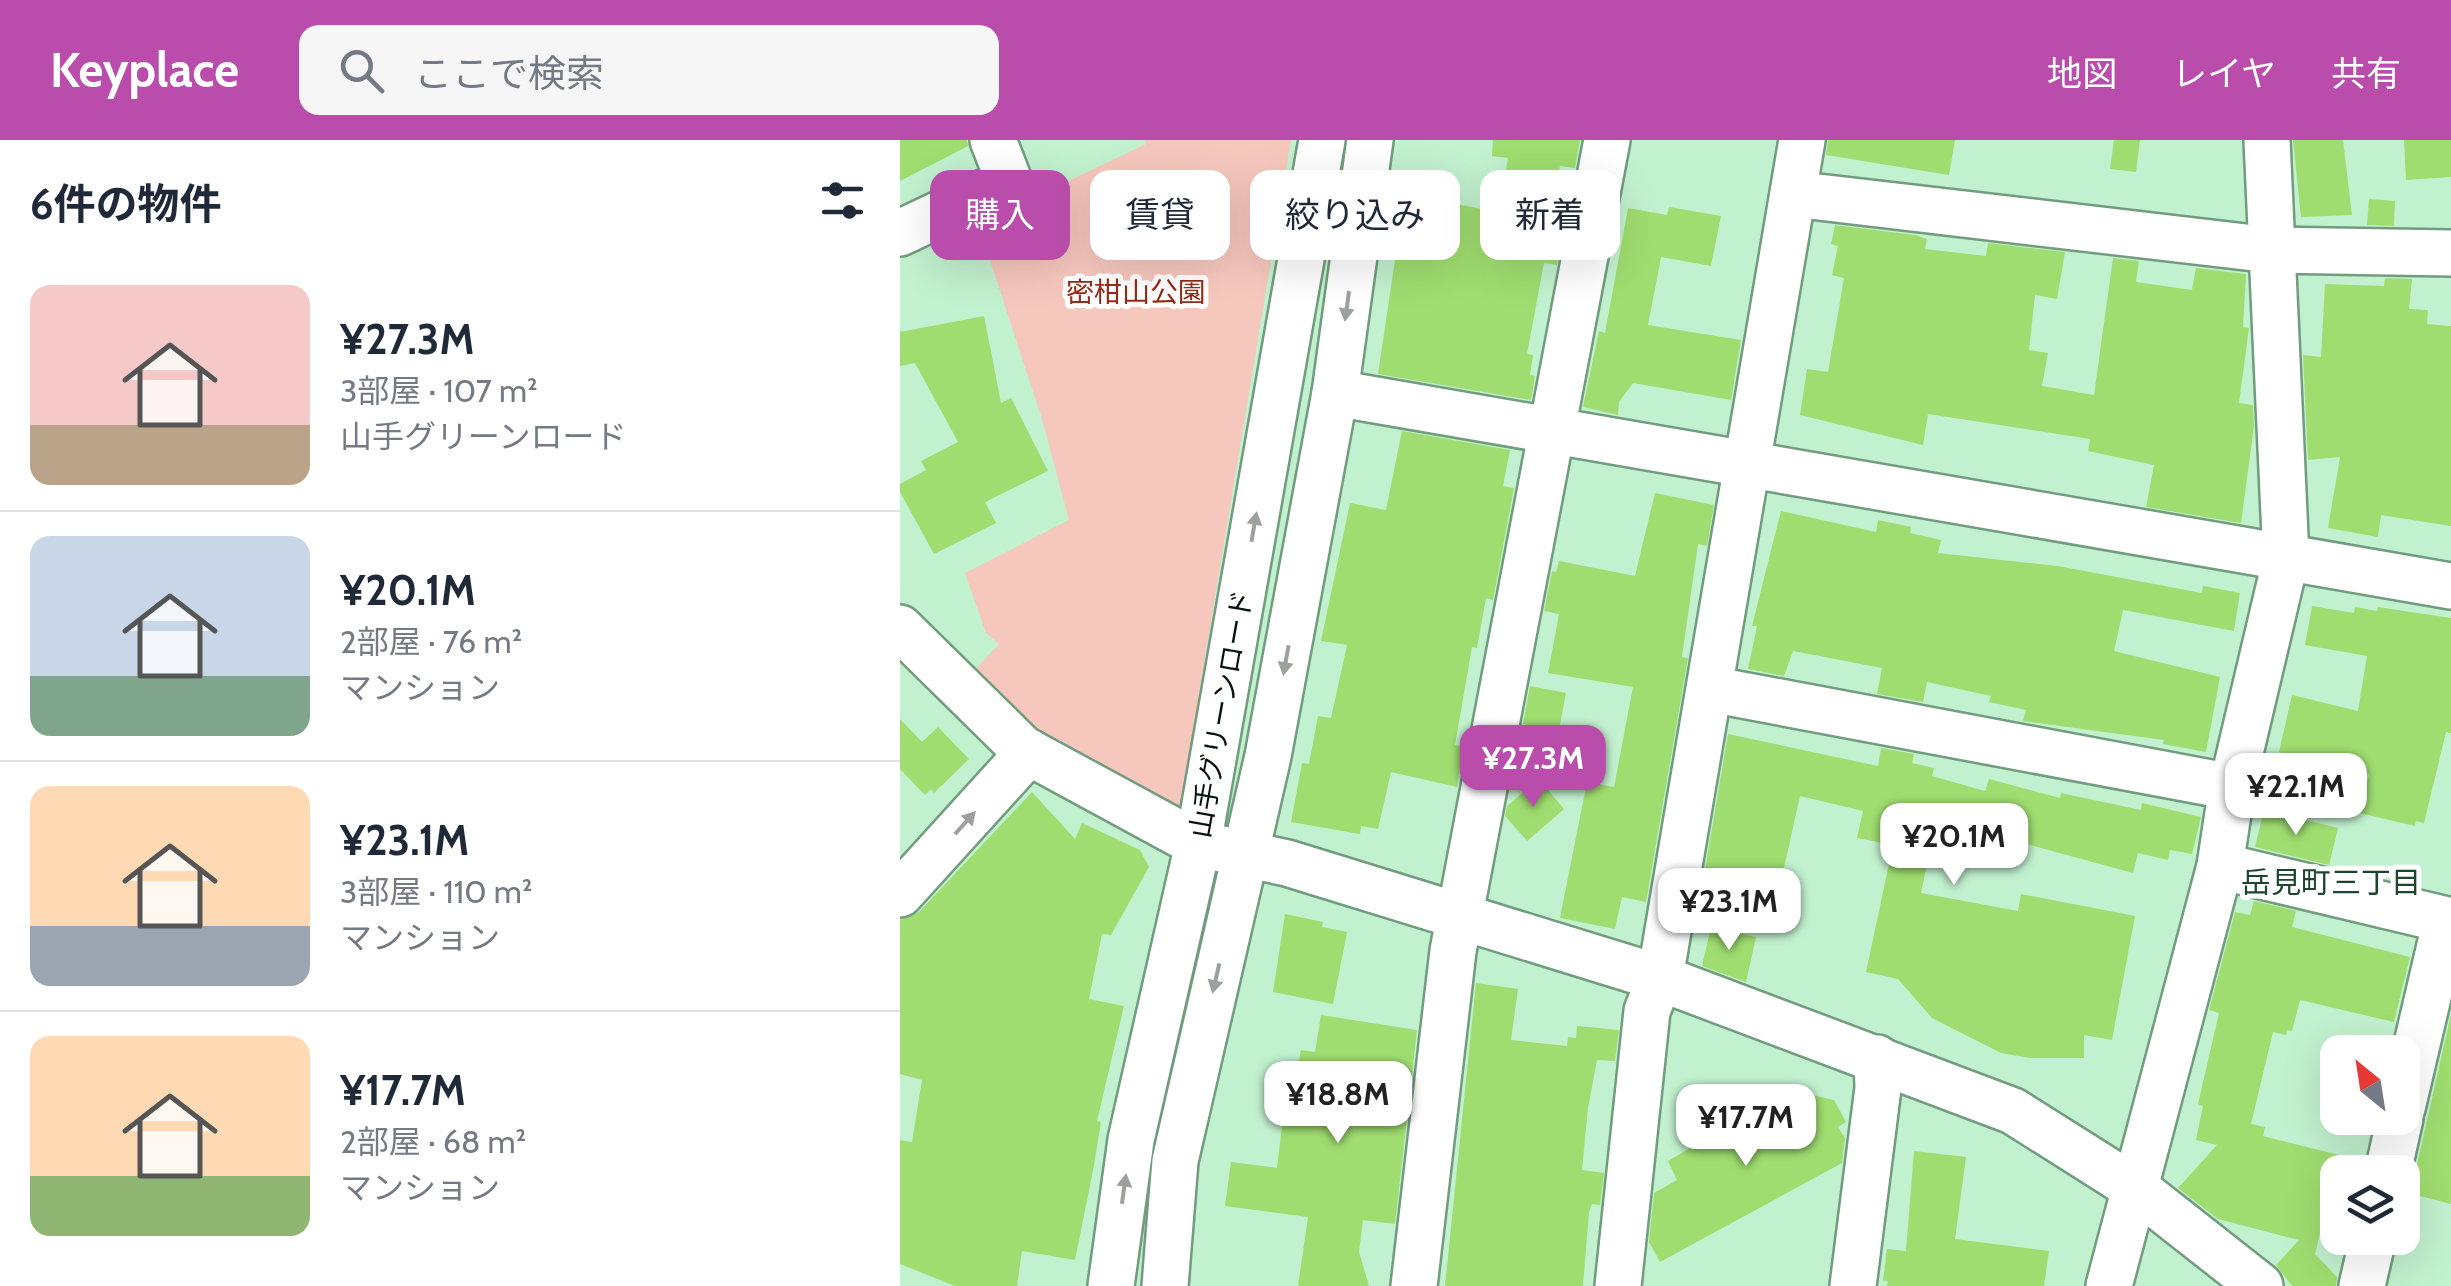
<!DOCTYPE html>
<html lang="ja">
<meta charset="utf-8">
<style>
body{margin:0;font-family:Cabin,"Noto Sans JP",sans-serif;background:#f6f6f7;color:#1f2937;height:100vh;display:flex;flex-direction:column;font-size:38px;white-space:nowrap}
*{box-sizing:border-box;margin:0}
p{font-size:32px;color:#747a83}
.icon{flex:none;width:55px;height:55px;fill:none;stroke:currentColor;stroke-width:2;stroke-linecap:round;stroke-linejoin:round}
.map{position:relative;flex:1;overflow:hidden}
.side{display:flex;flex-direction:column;background:#fff;width:900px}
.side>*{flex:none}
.hud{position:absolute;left:30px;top:30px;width:950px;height:90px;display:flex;gap:20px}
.needle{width:65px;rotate:330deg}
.fabs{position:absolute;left:1420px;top:895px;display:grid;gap:20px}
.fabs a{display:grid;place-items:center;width:100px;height:100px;border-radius:20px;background:#fff;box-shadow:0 10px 40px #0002;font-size:50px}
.price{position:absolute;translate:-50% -85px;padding:0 22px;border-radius:20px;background:#fff;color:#222;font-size:32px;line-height:65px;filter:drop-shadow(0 2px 5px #0008)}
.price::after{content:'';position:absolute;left:50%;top:60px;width:30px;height:22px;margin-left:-15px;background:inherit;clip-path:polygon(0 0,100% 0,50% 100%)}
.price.selected{background:#ba4dab;color:#fff}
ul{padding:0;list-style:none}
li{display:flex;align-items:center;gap:30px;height:250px;padding:0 30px}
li+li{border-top:2px solid #e0e1e3}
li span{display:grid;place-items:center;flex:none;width:280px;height:200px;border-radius:20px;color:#555}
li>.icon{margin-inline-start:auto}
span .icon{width:120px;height:120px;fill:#fffc;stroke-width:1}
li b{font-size:42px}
h2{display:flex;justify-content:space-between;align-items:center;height:120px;padding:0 30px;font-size:42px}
.pill{padding:0 35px;border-radius:20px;background:#fff;box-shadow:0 10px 40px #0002;font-size:35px;line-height:90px}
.pill.selected{background:#ba4dab;color:#fff}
header{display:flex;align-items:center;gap:60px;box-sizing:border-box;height:140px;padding:0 50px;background:#ba4dab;color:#fff}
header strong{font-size:48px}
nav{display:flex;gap:55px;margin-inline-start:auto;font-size:35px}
.search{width:700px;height:90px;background:#f6f6f7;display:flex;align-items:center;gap:25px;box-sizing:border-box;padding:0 35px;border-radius:20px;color:#747a83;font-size:38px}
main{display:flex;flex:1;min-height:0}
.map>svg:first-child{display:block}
</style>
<header>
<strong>Keyplace</strong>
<div class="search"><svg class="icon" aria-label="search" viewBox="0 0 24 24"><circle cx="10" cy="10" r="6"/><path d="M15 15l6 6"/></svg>ここで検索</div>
<nav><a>地図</a><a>レイヤ</a><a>共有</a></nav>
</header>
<main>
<section class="side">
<h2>6件の物件<svg class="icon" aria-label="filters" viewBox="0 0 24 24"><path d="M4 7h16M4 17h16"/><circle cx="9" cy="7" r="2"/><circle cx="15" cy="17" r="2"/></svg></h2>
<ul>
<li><span style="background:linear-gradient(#f6c9c9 70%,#b9a48a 0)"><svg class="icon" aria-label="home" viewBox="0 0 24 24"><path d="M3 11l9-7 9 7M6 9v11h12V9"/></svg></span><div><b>¥27.3M</b><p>3部屋 · 107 m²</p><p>山手グリーンロード</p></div></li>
<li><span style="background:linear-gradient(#c9d6e8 70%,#7fa58c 0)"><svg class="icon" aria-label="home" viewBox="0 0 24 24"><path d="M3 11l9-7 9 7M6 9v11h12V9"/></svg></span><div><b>¥20.1M</b><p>2部屋 · 76 m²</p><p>マンション</p></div></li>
<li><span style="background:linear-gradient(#ffd9b3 70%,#9aa5b1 0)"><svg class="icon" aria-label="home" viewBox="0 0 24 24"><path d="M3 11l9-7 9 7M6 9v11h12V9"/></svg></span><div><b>¥23.1M</b><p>3部屋 · 110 m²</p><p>マンション</p></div></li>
<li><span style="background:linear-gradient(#ffd9b3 70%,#8fb573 0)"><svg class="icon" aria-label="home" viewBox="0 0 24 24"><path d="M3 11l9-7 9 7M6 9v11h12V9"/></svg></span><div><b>¥17.7M</b><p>2部屋 · 68 m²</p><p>マンション</p></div></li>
</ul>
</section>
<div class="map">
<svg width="1551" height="1146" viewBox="0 0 1551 1146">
<rect width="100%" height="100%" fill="#c2f1cf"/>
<path fill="#f6c7bd" d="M245,0H391L278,680L133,603L68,537L99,504L86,493L65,433L169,380L142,279L78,84L246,4Z"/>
<g fill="#9fdd70">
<path d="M0,0H67L68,6L0,41Z"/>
<path d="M593,0H680L675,28L660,26L650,83L664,85L657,125L644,123L627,214L633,215L630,235L635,236L631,260L478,234L502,73L510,75L514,56L598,72L608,18L592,16Z"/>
<path d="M1055,0L1049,35L926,15L928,0Z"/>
<path d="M1214,0H1240L1236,32L1210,29Z"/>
<path d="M1393,0H1443L1452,75L1401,77Z"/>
<path d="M1504,0H1551V37L1506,40Z"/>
<path d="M1469,59L1495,61L1494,86L1467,85Z"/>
<path d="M769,67L821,76L811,126L761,117L748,185L841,200L831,260L733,243L719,262L718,275L683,267L699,191L705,193L728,68L767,75Z"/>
<path d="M935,85L1015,95L1027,99L1025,109L1086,116L1088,103L1165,112L1157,159L1135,155L1129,210L1148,213L1142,246L1194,255L1213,118L1239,121L1236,142L1292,150L1296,128L1346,134L1343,187L1349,188L1339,263L1353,265L1354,286L1341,383L1246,367L1254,325L1188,311L1190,299L1028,274L1023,305L900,275L907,229L928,232L944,138L932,135L938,106L931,104Z"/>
<path d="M1485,138L1512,139L1509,169L1528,170L1527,184L1551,186V386L1481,375L1478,397L1428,388L1440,317L1408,320L1403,215L1421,217L1425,144L1484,146Z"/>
<path d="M84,176L101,263L111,258L148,331L85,362L96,383L34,414L0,352V344L26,330L21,321L58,302L15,223L0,226V192Z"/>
<path d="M502,291L610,310L603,346L614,348L593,460L586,458L577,508L572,507L555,605L563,607L557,647L491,632L478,689L461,686L460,694L391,682L402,623L409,624L418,576L431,578L447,505L421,501L450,363L486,370Z"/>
<path d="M755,353L814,365L807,406L798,404L782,517L788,518L746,762L722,757L715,789L660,778L687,642L714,647L733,547L648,533L659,474L644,471L652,431L656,432L659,421L735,436Z"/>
<path d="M881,371L976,392L978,380L1011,387L1010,393L1041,400L1038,413L1158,426L1302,453L1303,446L1340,453L1334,491L1223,470L1214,511L1320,537L1306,612L1263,604L1264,600L1123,581L1126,570L1089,562L1091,556L1027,542L1023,562L977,554L982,528L893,511L884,536L848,529L857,486H852Z"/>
<path d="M1412,466L1454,473L1455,467L1477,471L1478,467L1551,478V593L1546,592L1524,683L1516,681L1515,686L1459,673L1469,634L1379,612L1392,555L1458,571L1467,516L1405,505Z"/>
<path d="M630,546L666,553L659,590L623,584Z"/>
<path d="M0,579L22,602L38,587L69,619L34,653L31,649L25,655L0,629Z"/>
<path d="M828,594L978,626L981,608L1014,614L1012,623L1034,628L1032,636L1085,651L1089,639L1160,658L1161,653L1241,670L1242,663L1301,677L1292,714L1270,710L1268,720L1238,713L1233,733L1090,694L1086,709L1033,695L1021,753L1118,771L1121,754L1235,776L1212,900L1184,895V918H1130L1101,913L1032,878L998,839L966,832L993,705L957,698L963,671L900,656L880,746L839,737L831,783L797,777Z"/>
<path d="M639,639L664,669L627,701L605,676L607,666Z"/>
<path d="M132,652L175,699L182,683L240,710L249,727L211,795L202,794L189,859L224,866L197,981L201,982L194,1025L175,1120L122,1111L117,1146H55L0,1124V1000L12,1002L22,940L0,934V780L19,772Z"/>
<path d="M1364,670L1438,688L1429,725L1355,707Z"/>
<path d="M1354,761L1396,771L1392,787L1510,817L1494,882L1400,860L1392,891L1387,890L1386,895L1373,892L1351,984L1365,987L1363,996L1439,1015L1415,1114L1437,1137L1436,1146H1392L1376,1125L1399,1100L1318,1079L1278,1048L1317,1005L1296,1000L1303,966L1298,964L1319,873L1309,870L1335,772L1350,775Z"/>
<path d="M385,774L423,782L422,787L447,792L433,864L373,852Z"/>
<path d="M811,787L856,797L846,842L802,826Z"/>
<path d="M576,843L618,849L611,900L667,906L668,897L676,898L677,886L719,890L715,921L697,920L688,968L682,1030L704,1033L700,1065L692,1064L689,1072L683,1146H545Z"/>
<path d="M1551,874V1064L1505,1052L1514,1038Z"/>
<path d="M421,875L517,890L495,1084L463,1080L459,1112L469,1146H398L408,1077L325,1066L331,1022L377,1028L384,969L390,970L401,910L415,912Z"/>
<path d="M894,951L934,960L946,982L938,987L945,998L942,1023L760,1122L749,1102L754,1053L777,1040L768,1021L800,1002L799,999Z"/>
<path d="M1014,1011L1066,1017L1055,1099L1149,1111L1144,1146H987L988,1141H983L987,1109L1006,1111Z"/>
</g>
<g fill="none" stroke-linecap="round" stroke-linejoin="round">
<defs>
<g id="minor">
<path d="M893,54L1371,110L1551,113"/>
<path d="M0,93L109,41L93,0"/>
<path d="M435,253L1551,446"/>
<path d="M0,488L123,609L298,704L387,723L760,838L1113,971L1238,1050L1360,1146"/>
<path d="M810,549L1332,647"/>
<path d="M1320,726L1551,781"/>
<path d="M0,754L129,612"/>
<path d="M1502,968L1546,780"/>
<path d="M1488,1032L1500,978"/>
<path d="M211,1146L231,1000L298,704L422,0"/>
<path d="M265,1146L275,1021L368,616L435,253L470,0"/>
<path d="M514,1146L553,811L707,0"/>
<path d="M718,1146L747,871L760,838L902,0"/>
<path d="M953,1146L978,948L977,918"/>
<path d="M1209,1146L1320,726L1332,647L1386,418L1367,0"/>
<path d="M1462,1146L1473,1098"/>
</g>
</defs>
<use href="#minor" stroke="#719c7d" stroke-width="50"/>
<use href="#minor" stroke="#fff" stroke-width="45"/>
</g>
<defs><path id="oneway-solid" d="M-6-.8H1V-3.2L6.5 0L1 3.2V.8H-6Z" transform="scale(2.5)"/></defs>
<g fill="#9ba19d">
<use href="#oneway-solid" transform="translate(447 166) rotate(98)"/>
<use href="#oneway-solid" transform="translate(354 387) rotate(-80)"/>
<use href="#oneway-solid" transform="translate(386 520) rotate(100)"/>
<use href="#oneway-solid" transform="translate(65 683) rotate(-48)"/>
<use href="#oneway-solid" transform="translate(316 838) rotate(103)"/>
<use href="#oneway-solid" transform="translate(224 1049) rotate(-82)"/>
</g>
<g text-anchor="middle" stroke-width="10" stroke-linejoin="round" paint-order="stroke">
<g font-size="28" fill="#972b15" stroke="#fff">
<text x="236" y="162">密柑山公園</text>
</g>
<g font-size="28" fill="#041409" stroke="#fff">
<text transform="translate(321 574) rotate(-80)" y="10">山手グリーンロード</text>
</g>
<g font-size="30" fill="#1c462b" stroke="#fff">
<text x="1431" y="753">岳見町三丁目</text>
</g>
</g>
</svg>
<div class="fabs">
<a><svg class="needle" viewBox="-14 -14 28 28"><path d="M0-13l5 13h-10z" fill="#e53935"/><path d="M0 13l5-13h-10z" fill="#747a83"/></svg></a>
<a><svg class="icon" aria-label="layers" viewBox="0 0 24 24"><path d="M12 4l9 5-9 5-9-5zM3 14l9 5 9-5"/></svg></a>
</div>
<b class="price selected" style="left:633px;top:670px">¥27.3M</b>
<b class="price" style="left:1396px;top:698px">¥22.1M</b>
<b class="price" style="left:1054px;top:748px">¥20.1M</b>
<b class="price" style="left:829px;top:813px">¥23.1M</b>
<b class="price" style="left:438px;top:1006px">¥18.8M</b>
<b class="price" style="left:846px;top:1029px">¥17.7M</b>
<div class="hud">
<a class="pill selected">購入</a>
<a class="pill">賃貸</a>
<a class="pill">絞り込み</a>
<a class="pill">新着</a>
</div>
</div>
</main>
